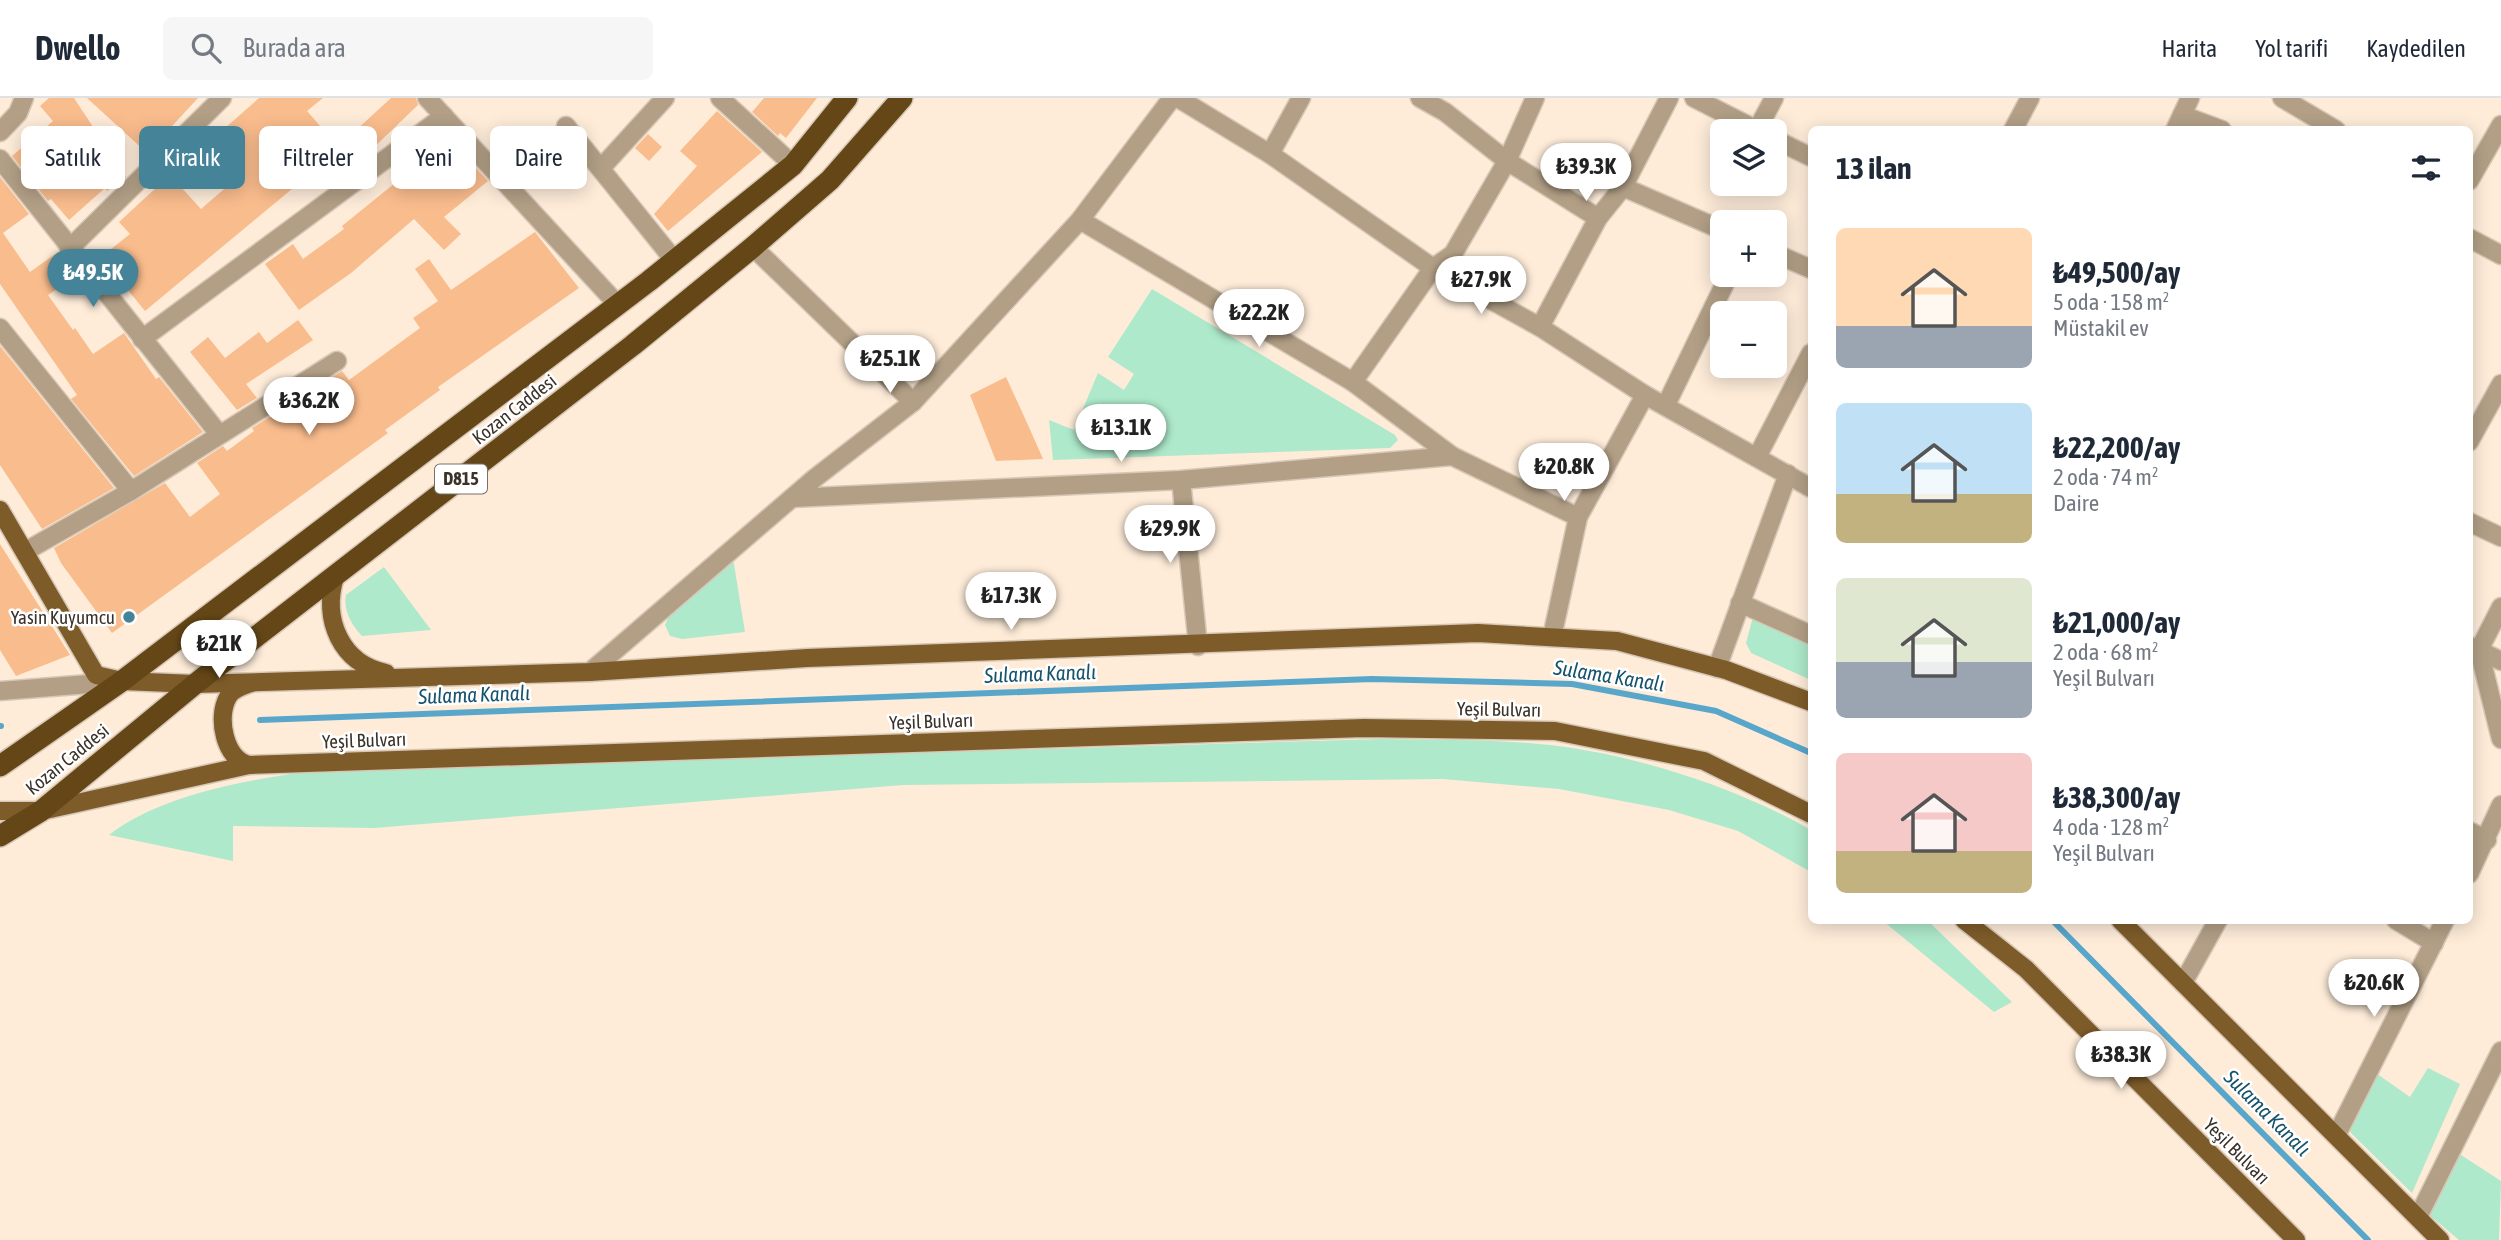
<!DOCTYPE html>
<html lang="tr">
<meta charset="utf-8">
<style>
body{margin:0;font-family:"Asap Condensed",sans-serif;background:#f6f6f7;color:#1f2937;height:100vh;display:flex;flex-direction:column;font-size:26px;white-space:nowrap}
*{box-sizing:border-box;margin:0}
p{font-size:23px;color:#747a83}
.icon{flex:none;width:38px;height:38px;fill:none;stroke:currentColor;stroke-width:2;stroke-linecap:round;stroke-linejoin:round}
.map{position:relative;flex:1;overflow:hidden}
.sheet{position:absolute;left:1808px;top:28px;width:665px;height:798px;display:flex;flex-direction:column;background:#fff;border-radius:10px;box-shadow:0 4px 18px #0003}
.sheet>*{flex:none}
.top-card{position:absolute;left:21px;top:28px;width:665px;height:63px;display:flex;gap:14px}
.tools{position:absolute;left:1710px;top:21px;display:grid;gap:14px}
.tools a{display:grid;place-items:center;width:77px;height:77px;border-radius:10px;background:#fff;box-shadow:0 4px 18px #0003;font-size:35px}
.price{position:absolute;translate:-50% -60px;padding:0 16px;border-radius:24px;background:#fff;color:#222;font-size:23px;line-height:46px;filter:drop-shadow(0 2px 4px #0008)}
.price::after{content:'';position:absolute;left:50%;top:42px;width:21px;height:16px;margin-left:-10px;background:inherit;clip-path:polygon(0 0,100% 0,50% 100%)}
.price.current{background:#458498;color:#fff}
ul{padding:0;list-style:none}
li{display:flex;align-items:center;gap:21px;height:175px;padding:0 28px}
li span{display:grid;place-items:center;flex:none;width:196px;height:140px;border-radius:10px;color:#555}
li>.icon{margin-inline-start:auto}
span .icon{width:84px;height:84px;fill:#fffc;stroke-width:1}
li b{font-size:30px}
h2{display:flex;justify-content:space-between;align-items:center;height:84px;padding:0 28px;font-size:30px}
.tag{padding:0 24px;border-radius:10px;background:#fff;box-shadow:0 4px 18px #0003;font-size:24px;line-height:63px}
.tag.current{background:#458498;color:#fff}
header{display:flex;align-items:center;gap:42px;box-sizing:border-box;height:98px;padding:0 35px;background:#fff;border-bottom:2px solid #e0e1e3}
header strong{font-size:33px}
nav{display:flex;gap:38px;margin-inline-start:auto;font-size:24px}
.search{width:490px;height:63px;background:#f6f6f7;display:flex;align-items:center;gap:18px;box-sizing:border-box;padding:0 24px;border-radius:10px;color:#747a83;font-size:26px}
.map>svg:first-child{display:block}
</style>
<header>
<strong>Dwello</strong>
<div class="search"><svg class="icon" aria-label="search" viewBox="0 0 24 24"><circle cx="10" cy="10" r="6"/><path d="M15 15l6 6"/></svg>Burada ara</div>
<nav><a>Harita</a><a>Yol tarifi</a><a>Kaydedilen</a></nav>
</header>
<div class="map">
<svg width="2501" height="1142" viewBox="0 0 2501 1142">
<rect width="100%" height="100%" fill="#feecd9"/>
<g fill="#aee9cb">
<path d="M1152,191L1395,337L1398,342L1390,350L1053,362L1049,322L1074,332L1098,275L1124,292L1134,276L1108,259Z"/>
<path d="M733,460L745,534L682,541L670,538L665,527L672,512Z"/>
<path d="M384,469L431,532L362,538C352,528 343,512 346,497Z"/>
<path d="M1755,511L1811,540V582L1751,555L1746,545Z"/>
<path d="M1380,641C1433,642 1487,641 1539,646C1628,654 1734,688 1811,732V774L1738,733L1669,712L1559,691L1443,681L903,687L374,730L233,728V763L109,737C161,697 247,682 311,673Z"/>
<path d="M1883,823H1928L2012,904L1994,914Z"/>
<path d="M2428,970L2460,986L2412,1095L2351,1035L2348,1027L2373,973L2410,999Z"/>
<path d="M2455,1053L2501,1083L2499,1142H2459L2427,1115Z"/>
</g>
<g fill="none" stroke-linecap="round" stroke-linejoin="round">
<g stroke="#59a6cb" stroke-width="6">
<path d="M260,622L1372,581L1572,586L1716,613L1811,655"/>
<path d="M0,628H1"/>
<path d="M2052,822L2368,1142"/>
</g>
</g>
<g fill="#f9bc8d">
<path d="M49,0H74L126,79L107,93L105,90L69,122L51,101L48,103L12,58L53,23L40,8Z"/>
<path d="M87,0H198L147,55Z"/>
<path d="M259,0H323L307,13L328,37L304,58L316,71L145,213L101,159L130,136L119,124L170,77L201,111L238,79L208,45Z"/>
<path d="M391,0H416L418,7L370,53L353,35Z"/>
<path d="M764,0H817L786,40L780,35L778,38L752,14Z"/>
<path d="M717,13L762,54L668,133L654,116L697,68L680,53Z"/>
<path d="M648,36L662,49L649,63L635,50Z"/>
<path d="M462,55L488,83L444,119L461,136L444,152L414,121L351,175L299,212L265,166L293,146L303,161L344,131L342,128L421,64L433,79Z"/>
<path d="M0,79L29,116L3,135L30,174L58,154L78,177L48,197L73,232L75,230L93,256L124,235L156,281L159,279L203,334L134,378L71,301L77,297L0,186Z"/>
<path d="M535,134L579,190L438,289L440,292L385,332L388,335L112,535L61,465L54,450L165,385L190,419L220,396L197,365L223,348L227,353L254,333L252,330L342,273L349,282L420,230L413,220L438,203L415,171L429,161L451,192Z"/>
<path d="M298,222L313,242L246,286L257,300L237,312L190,254L208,239L225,260L259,234L267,245Z"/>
<path d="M0,248L114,390L42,431L0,367Z"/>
<path d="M1006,279L1028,327L1043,361L996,363L970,297Z"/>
<path d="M0,446L70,557L16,578L0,552Z"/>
</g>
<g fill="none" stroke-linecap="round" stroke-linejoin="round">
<defs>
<g id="minor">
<path d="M427,0L618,207"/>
<path d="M720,0L793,67"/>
<path d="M1178,0L1270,56L1433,170L1540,229L1645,297L1811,390"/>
<path d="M1420,0L1445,14L1507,63L1598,120"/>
<path d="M1694,0L1759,33"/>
<path d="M2282,0L2336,32"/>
<path d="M2182,17L2222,32"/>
<path d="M566,28L674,162"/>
<path d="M1757,32L1774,0"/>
<path d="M2013,32L2030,0"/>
<path d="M2175,32L2190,0"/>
<path d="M0,34L18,15L24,0"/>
<path d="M1774,41L1811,59"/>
<path d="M1270,56L1301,0"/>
<path d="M0,61L219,336"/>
<path d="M602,69L665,0"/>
<path d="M2469,83L2501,27"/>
<path d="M1623,89L1722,132"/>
<path d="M1080,122L1353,284L1452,358L1578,419"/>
<path d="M2469,140L2501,157"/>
<path d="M753,149L913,304"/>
<path d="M69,151L222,0"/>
<path d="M1774,155L1811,171"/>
<path d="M1540,229L1598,120L1623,89L1669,0"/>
<path d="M0,230L131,393"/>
<path d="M142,241L444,18"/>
<path d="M1353,284L1433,170L1453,156L1507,63L1535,0"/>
<path d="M1666,307L1729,177"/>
<path d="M2469,344L2501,286"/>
<path d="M1757,359L1811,255"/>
<path d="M1181,382L1198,548"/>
<path d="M792,400L1181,382L1452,358"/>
<path d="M2469,424L2501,439"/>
<path d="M26,453L131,393L337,263"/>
<path d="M1740,505L1811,537"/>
<path d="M2501,509L2479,552L2501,641"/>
<path d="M1552,539L1578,419L1645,297"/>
<path d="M2472,549L2501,563"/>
<path d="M1717,570L1788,376"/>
<path d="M590,574L815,380L913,304L1080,122L1172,0"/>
<path d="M0,593L115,584"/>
<path d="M2469,733L2487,742"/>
<path d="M2469,776L2501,707"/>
<path d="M2396,822L2434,845"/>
<path d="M2183,885L2218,822"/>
<path d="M2337,1036L2445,822"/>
<path d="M2418,1119L2501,953"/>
</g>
<g id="major">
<path d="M0,412L96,577L122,583L195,586L590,574L807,560L1478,535L1617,543L1726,572L1811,604"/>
<path d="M335,479C322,521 341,566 386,575"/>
<path d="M249,667C225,661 216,620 228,599C232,591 243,588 251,585"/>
<path d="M0,713H41L249,667L1364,630L1555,633L1704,663L1811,716"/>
<path d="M1964,822L2026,871L2296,1142"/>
<path d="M2120,822L2440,1142"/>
</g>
<g id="highway">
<path d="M0,668L122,583L649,183L793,67L847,0"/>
<path d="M0,738L41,713L195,586L633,247L753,149L830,82L902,0"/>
</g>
</defs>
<use href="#minor" stroke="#d7c7b6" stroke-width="21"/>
<use href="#major" stroke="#d7c7b6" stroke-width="21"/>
<use href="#highway" stroke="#d7c7b6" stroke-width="24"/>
<use href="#minor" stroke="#b29f86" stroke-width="18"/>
<use href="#major" stroke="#7e5c2a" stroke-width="18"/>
<use href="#highway" stroke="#654717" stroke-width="21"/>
</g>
<circle fill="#458498" stroke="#fff" stroke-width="2.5" cx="129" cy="519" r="7"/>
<g text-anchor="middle" stroke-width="5" stroke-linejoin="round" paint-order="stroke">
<rect fill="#fff" stroke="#767069" stroke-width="2" x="435" y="366.5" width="52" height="29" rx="5"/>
<g font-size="18" font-weight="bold" fill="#3b3229">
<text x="461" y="387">D815</text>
</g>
<g font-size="19" fill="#3b3229" stroke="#fff">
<text transform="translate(514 311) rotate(-38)" y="7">Kozan Caddesi</text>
<text transform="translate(1499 611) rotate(1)" y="7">Yeşil Bulvarı</text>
<text transform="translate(931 623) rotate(-2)" y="7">Yeşil Bulvarı</text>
<text transform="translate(364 642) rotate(-2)" y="7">Yeşil Bulvarı</text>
<text transform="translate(67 661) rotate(-39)" y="7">Kozan Caddesi</text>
<text transform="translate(2237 1053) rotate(45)" y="7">Yeşil Bulvarı</text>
</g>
<g font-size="19" fill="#3b3229" stroke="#fff" text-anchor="end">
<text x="115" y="526">Yasin Kuyumcu</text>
</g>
<g font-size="21" font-style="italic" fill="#16536d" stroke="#fff">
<text transform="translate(1040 576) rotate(-2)" y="7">Sulama Kanalı</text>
<text transform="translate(1609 578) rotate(9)" y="7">Sulama Kanalı</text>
<text transform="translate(474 597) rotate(-2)" y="7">Sulama Kanalı</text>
<text transform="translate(2267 1015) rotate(45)" y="7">Sulama Kanalı</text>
</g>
</g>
</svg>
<div class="tools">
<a><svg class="icon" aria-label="layers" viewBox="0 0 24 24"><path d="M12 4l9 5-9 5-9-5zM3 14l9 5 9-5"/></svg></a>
<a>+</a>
<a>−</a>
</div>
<b class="price" style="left:1586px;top:105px">₺39.3K</b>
<b class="price current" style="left:93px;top:211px">₺49.5K</b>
<b class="price" style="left:1481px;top:218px">₺27.9K</b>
<b class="price" style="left:1259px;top:251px">₺22.2K</b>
<b class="price" style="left:890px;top:297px">₺25.1K</b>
<b class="price" style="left:309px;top:339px">₺36.2K</b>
<b class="price" style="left:1121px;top:366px">₺13.1K</b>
<b class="price" style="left:1564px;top:405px">₺20.8K</b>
<b class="price" style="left:1170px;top:467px">₺29.9K</b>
<b class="price" style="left:1011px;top:534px">₺17.3K</b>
<b class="price" style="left:219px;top:582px">₺21K</b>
<b class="price" style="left:2374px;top:921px">₺20.6K</b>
<b class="price" style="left:2121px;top:993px">₺38.3K</b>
<div class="top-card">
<a class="tag">Satılık</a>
<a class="tag current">Kiralık</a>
<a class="tag">Filtreler</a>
<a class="tag">Yeni</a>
<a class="tag">Daire</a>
</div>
<section class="sheet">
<h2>13 ilan<svg class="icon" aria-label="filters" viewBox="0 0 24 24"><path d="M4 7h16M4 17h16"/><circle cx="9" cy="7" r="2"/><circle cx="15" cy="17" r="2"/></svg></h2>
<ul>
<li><span style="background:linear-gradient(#ffd9b3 70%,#9aa5b1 0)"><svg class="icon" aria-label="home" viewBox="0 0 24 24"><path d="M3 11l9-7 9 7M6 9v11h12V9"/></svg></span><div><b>₺49,500/ay</b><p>5 oda · 158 m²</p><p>Müstakil ev</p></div></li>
<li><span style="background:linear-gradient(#bfe0f5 65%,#c2b280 0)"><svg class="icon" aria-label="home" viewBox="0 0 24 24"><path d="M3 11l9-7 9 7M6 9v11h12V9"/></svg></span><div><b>₺22,200/ay</b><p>2 oda · 74 m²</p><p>Daire</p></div></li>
<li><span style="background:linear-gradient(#dfe7d0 60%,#9aa5b1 0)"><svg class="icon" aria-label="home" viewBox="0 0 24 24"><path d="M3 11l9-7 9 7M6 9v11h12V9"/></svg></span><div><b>₺21,000/ay</b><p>2 oda · 68 m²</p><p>Yeşil Bulvarı</p></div></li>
<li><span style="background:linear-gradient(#f6c9c9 70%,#c2b280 0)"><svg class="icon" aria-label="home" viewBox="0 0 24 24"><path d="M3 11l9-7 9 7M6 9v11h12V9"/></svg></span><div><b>₺38,300/ay</b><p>4 oda · 128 m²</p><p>Yeşil Bulvarı</p></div></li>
</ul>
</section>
</div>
